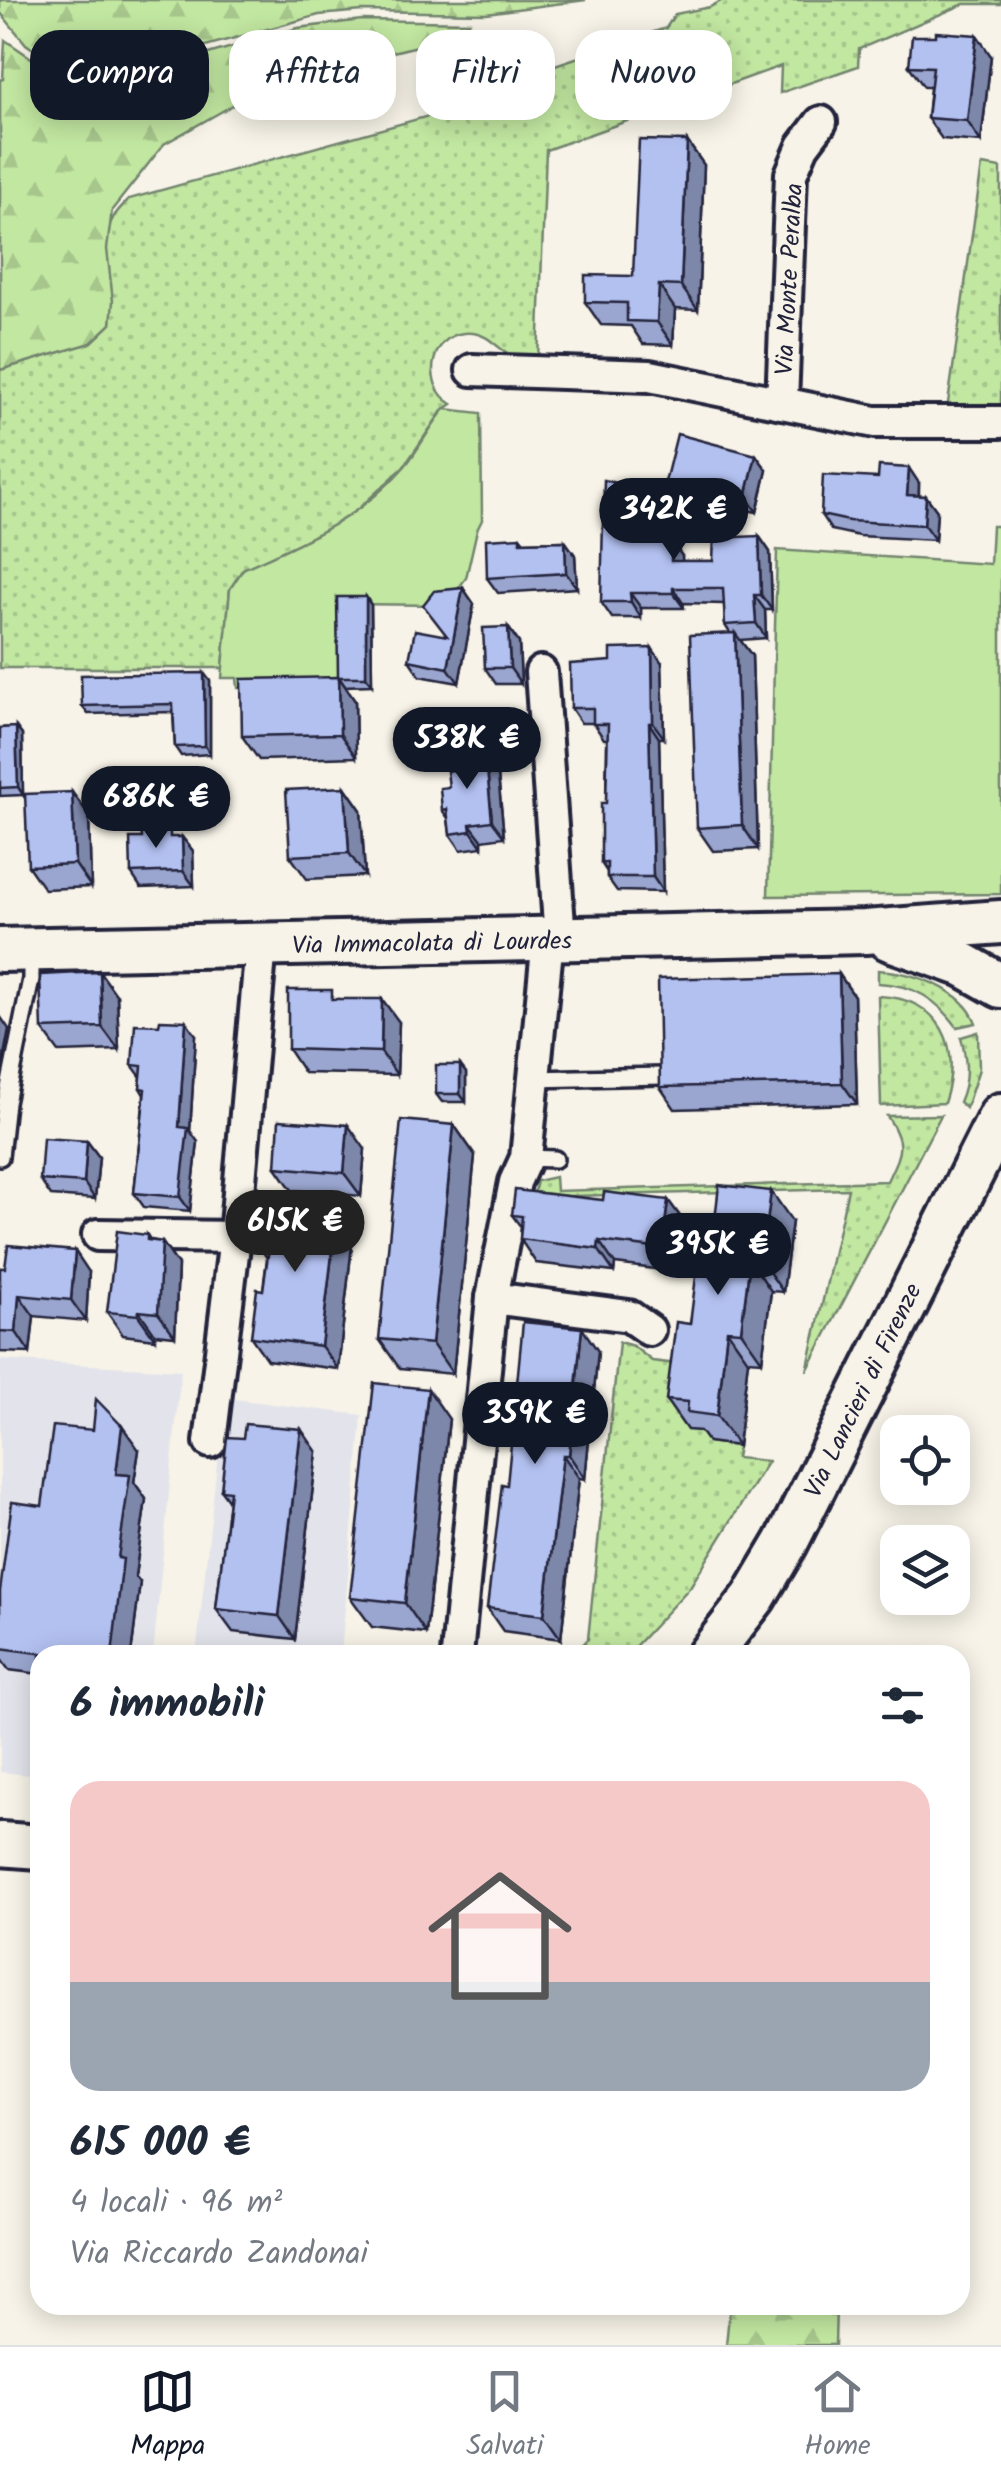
<!DOCTYPE html>
<html lang="it">
<meta charset="utf-8">
<style>
body{margin:0;font-family:Kalam,sans-serif;background:#f2f2f3;color:#1f2937;height:100vh;display:flex;flex-direction:column;font-size:38px;white-space:nowrap}
*{box-sizing:border-box;margin:0}
p{font-size:32px;color:#747a83}
.icon{flex:none;width:55px;height:55px;fill:none;stroke:currentColor;stroke-width:2;stroke-linecap:round;stroke-linejoin:round}
.map{position:relative;flex:1;overflow:hidden}
.details{position:absolute;left:30px;top:1645px;width:940px;height:670px;display:flex;flex-direction:column;background:#fff;border-radius:30px;box-shadow:0 5px 25px #0003}
.details>*{flex:none}
.hud{position:absolute;left:30px;top:30px;width:942px;height:90px;display:flex;gap:20px}
.controls{position:absolute;left:880px;top:1415px;display:grid;gap:20px}
.controls a{display:grid;place-items:center;width:90px;height:90px;border-radius:20px;background:#fff;box-shadow:0 5px 25px #0003;font-size:50px}
.price{position:absolute;translate:-50% -85px;padding:0 22px;border-radius:35px;background:#111827;color:#fff;font-size:32px;line-height:65px;filter:drop-shadow(0 2px 5px #0008)}
.price::after{content:'';position:absolute;left:50%;top:60px;width:30px;height:22px;margin-left:-15px;background:inherit;clip-path:polygon(0 0,100% 0,50% 100%)}
.price.on{background:#222;color:#fff}
ul{padding:0;list-style:none}
li{display:grid;align-content:center;gap:20px;height:530px;padding:0 40px}
li span{display:grid;place-items:center;height:310px;border-radius:30px;color:#555}
li>.icon{margin-inline-start:auto}
span .icon{width:180px;height:180px;fill:#fffc;stroke-width:1}
li b{font-size:42px}
h2{display:flex;justify-content:space-between;align-items:center;height:120px;padding:0 40px;font-size:42px}
.tag{padding:0 35px;border-radius:30px;background:#fff;box-shadow:0 5px 25px #0003;font-size:35px;line-height:90px}
.tag.on{background:#111827;color:#fff}
.tab-bar{display:flex;justify-content:space-around;align-items:center;height:140px;border-top:2px solid #e0e1e3;background:#fff;font-size:28px;color:#747a83}
.tab-bar a{display:grid;justify-items:center;gap:5px}
.tab-bar .on{color:#111827}
.map>svg:first-child{display:block}
</style>
<div class="map">
<svg width="1001" height="2345" viewBox="0 0 1001 2345">
<defs>
<pattern id="grass-dots" width="8" height="8" patternUnits="userSpaceOnUse" patternTransform="scale(2.5)"><rect width="8" height="8" fill="#c2e7a1"/><path d="M2 2h.1M6 6h.1" fill="none" stroke="#a6c68c" stroke-width="1.8" stroke-linecap="round"/></pattern>
<pattern id="forest-firs" width="22" height="20" patternUnits="userSpaceOnUse" patternTransform="scale(2.5)"><rect width="22" height="20" fill="#c2e7a1"/><path d="M5 1l3.5 6h-7zM16 11l3.5 6h-7z" fill="#a6c68c"/></pattern>
</defs>
<rect width="100%" height="100%" fill="#f7f3e8"/>
<filter id="ink" filterUnits="userSpaceOnUse"><feTurbulence type="fractalNoise" baseFrequency=".01" numOctaves="2"/><feDisplacementMap in="SourceGraphic" scale="20" xChannelSelector="R" yChannelSelector="G"/><feConvolveMatrix kernelMatrix="1 2 1 2 8 2 1 2 1" color-interpolation-filters="sRGB"/></filter>
<g filter="url(#ink)">
<g fill="#e3e4eb">
<path d="M0,1360L181,1370L153,1655H40V1776L0,1772Z"/>
<path d="M234,1399L362,1415L341,1655H196L223,1408Z"/>
</g>
<g fill="url(#grass-dots)" stroke="#72846e" stroke-width="2.5">
<path d="M723,0H1001V4H964L859,49L858,66L780,93L781,66L546,150L538,360C530,359 521,359 514,356C498,351 491,335 473,333C431,328 419,385 452,404L442,411L403,468L347,519L317,537L243,569L230,589L223,668H0V370L91,343L111,324C114,295 98,242 113,218C117,211 123,205 129,199L429,116L441,103L666,28L675,14L710,7Z"/>
<path d="M982,165L1001,168V410H947Z"/>
<path d="M878,970C912,972 963,988 976,1023L957,1027C937,999 914,985 878,983Z"/>
<path d="M878,996C942,998 963,1048 944,1103L881,1106Z"/>
<path d="M978,1032L979,1069L966,1108L959,1102C969,1079 967,1061 961,1037Z"/>
<path d="M941,1115L807,1371L848,1189L533,1197L537,1181L555,1177L556,1191L887,1181C901,1151 906,1145 887,1116Z"/>
<path d="M619,1342L633,1346L652,1361L685,1365L709,1432L708,1442L738,1446L736,1458L768,1461L690,1587L627,1655H573L588,1639Z"/>
</g>
<g fill="url(#forest-firs)" stroke="#72846e" stroke-width="2.5">
<path d="M0,0H586L486,13L362,11L319,15L154,60L84,69L53,63L26,44L0,12Z"/>
<path d="M362,20L469,22L455,37L309,72L233,105L164,144L112,210L107,249L113,301L111,324L91,343L0,370V80L3,79L5,40L49,70L84,76L156,69L298,28Z"/>
<path d="M730,2305H836L835,2345H726Z"/>
</g>
<g fill="#c2e7a1" stroke="#72846e" stroke-width="2.5">
<path d="M445,409L481,413L482,520L477,530L466,578L446,605L344,604L343,688H238L237,678H222L230,589L243,569C304,541 360,519 405,466C420,448 430,426 445,409Z"/>
<path d="M992,526H1001V894L768,896L777,550L990,564Z"/>
</g>
<g fill="none" stroke-linecap="round" stroke-linejoin="round">
<defs>
<g id="lane">
<path d="M533,1079L662,1076"/>
<path d="M0,1157L6,1103L31,979V954"/>
<path d="M526,1158L555,1159"/>
</g>
<g id="street">
<path d="M821,122L803,146L791,174L782,403L875,422H1001"/>
<path d="M472,370L650,376L782,403"/>
<path d="M541,672L560,939"/>
<path d="M98,1235L235,1237"/>
<path d="M492,1298L629,1316L649,1330"/>
<path d="M210,1442L235,1237L261,945"/>
<path d="M457,1655L492,1298L515,1182L526,1158L548,939"/>
</g>
<g id="secondary">
<path d="M890,939L964,965L1001,986"/>
<path d="M0,950L865,932L1001,922"/>
<path d="M709,1655L754,1597L786,1543L1001,1115"/>
<path d="M0,1844L40,1847"/>
</g>
</defs>
<use href="#lane" stroke="#22223b" stroke-width="22"/>
<use href="#street" stroke="#22223b" stroke-width="38"/>
<use href="#secondary" stroke="#22223b" stroke-width="50"/>
<use href="#lane" stroke="#f7f3e8" stroke-width="15"/>
<use href="#street" stroke="#f7f3e8" stroke-width="30"/>
<use href="#secondary" stroke="#f7f3e8" stroke-width="42"/>
</g>
<g fill="#9aa6cf" stroke="#22223b" stroke-width="2.5">
<path d="M991,56L981,142L942,139L927,118L930,87H924L909,66Z"/>
<path d="M687,141L704,165L698,310L675,309L673,345L643,344L631,326L601,325L585,302L633,276Z"/>
<path d="M756,455L767,470L757,512L691,500L674,501L664,486Z"/>
<path d="M919,483V496H926L937,511L935,540L859,536L831,530L821,515Z"/>
<path d="M632,487L643,503L641,541L682,556V561H713L759,536L770,552L772,610H765L766,638L740,640L752,656L758,849L713,851L697,828L730,633L725,625L724,604L683,603L684,608H641V618H612L601,602Z"/>
<path d="M520,537L524,542L565,541L575,555L577,588L498,593L487,578Z"/>
<path d="M463,588L474,604L459,683L420,676L409,660L446,636Z"/>
<path d="M366,597L371,605L372,685L344,686L355,701L356,757L259,760L242,736L338,677Z"/>
<path d="M508,627L519,643L521,684H496L485,668Z"/>
<path d="M662,663L664,738H659L663,892L617,891L607,877V872L601,863L606,803L607,739H604L593,723H581L571,708Z"/>
<path d="M210,681V754L181,756L175,747L173,712L88,714L82,706Z"/>
<path d="M16,727L22,735L23,795L0,796V728Z"/>
<path d="M497,765L504,837L482,840V847L461,850L450,834L448,818L442,810L449,787Z"/>
<path d="M345,787L361,810L365,876L307,879L290,856Z"/>
<path d="M89,815L91,887L44,889L28,866Z"/>
<path d="M178,837H182L193,851L194,886L141,888L131,873Z"/>
<path d="M839,974L854,996L857,1104L675,1109L660,1087Z"/>
<path d="M117,996L119,1050L59,1052L42,1029Z"/>
<path d="M338,999L399,1022L397,1075L304,1073L288,1049Z"/>
<path d="M159,1025L196,1035L190,1131L198,1142L190,1211L144,1207L134,1193L144,1095L140,1088L141,1077L132,1065Z"/>
<path d="M460,1065L466,1073V1102H442L436,1094Z"/>
<path d="M454,1125L475,1155L453,1374L400,1369L379,1339Z"/>
<path d="M87,1141L99,1157L95,1199L51,1196L40,1180Z"/>
<path d="M365,1149L361,1196L292,1190L276,1167Z"/>
<path d="M603,1200H668L685,1223L679,1272L615,1264L614,1272L536,1263L520,1239L521,1227L512,1215Z"/>
<path d="M792,1221L783,1292L771,1291L762,1361L748,1360L738,1446L708,1442L700,1431L687,1430L666,1400L711,1255Z"/>
<path d="M353,1236L338,1369L267,1360L251,1337L263,1290L267,1258L259,1246Z"/>
<path d="M151,1240L162,1242L178,1265L175,1336L155,1334V1339L123,1335L107,1312Z"/>
<path d="M0,1268L89,1272L86,1321L34,1316L30,1353L0,1352Z"/>
<path d="M598,1351L585,1479L579,1478L561,1639L503,1631L487,1608Z"/>
<path d="M449,1419L426,1633L372,1627L350,1597Z"/>
<path d="M139,1450L134,1482L146,1499L135,1576L140,1582L131,1655H40V1674L9,1670L0,1658V1591L42,1506Z"/>
<path d="M317,1452L295,1639L233,1632L216,1609L229,1501L221,1490Z"/>
</g>
<g fill="#7d87a9" stroke="#22223b" stroke-width="2.5">
<path d="M977,35L991,56L981,142L967,121Z"/>
<path d="M687,141L704,165L698,310L681,286Z"/>
<path d="M659,285L675,309L673,345L657,322Z"/>
<path d="M756,455L767,470L757,512L746,497Z"/>
<path d="M909,468L919,483L918,510L907,495Z"/>
<path d="M632,487L643,503L641,556L630,541Z"/>
<path d="M926,496L937,511L935,540L924,525Z"/>
<path d="M759,536L770,552L772,610L761,595Z"/>
<path d="M671,540L682,556V577L671,561Z"/>
<path d="M565,541L575,555L577,588L566,573Z"/>
<path d="M463,588L474,604L459,683L448,668Z"/>
<path d="M673,588L683,603L684,608L673,593Z"/>
<path d="M630,593L641,608V618L631,602Z"/>
<path d="M754,595L765,610L766,638L756,623Z"/>
<path d="M366,597L371,605L372,685L366,677Z"/>
<path d="M508,627L519,643L521,684L510,668Z"/>
<path d="M735,633L752,656L758,849L742,825Z"/>
<path d="M652,648L662,663L664,738L653,723Z"/>
<path d="M204,673L210,681V754L205,746Z"/>
<path d="M339,677L355,701L356,757L340,734Z"/>
<path d="M649,723L659,738L663,892L653,877Z"/>
<path d="M16,727L22,735L23,795L18,787Z"/>
<path d="M485,749L497,765L504,837L492,821Z"/>
<path d="M345,787L361,810L365,876L349,853Z"/>
<path d="M72,792L89,815L91,887L75,864Z"/>
<path d="M470,824L482,840V847L471,831Z"/>
<path d="M182,837L193,851L194,886L183,871Z"/>
<path d="M100,972L117,996L119,1050L102,1027Z"/>
<path d="M839,974L854,996L857,1104L842,1083Z"/>
<path d="M382,999L399,1022L397,1075L381,1052Z"/>
<path d="M0,1016L9,1029L0,1076Z"/>
<path d="M186,1021L196,1035L190,1131L198,1142L190,1211L180,1197L179,1127Z"/>
<path d="M460,1065L466,1073V1102L460,1094Z"/>
<path d="M348,1125L365,1149L361,1196L344,1173Z"/>
<path d="M454,1125L475,1155L453,1374L432,1344Z"/>
<path d="M87,1141L99,1157L95,1199L84,1183Z"/>
<path d="M771,1191L792,1221L783,1292L762,1262Z"/>
<path d="M668,1200L685,1223L679,1272L662,1249Z"/>
<path d="M337,1213L353,1236L338,1369L321,1346Z"/>
<path d="M147,1235L161,1255L162,1242L178,1265L175,1336L158,1313L147,1240Z"/>
<path d="M599,1241L615,1264L614,1272L598,1249Z"/>
<path d="M75,1251L89,1272L86,1321L71,1300Z"/>
<path d="M750,1260L771,1291L762,1361L741,1331Z"/>
<path d="M19,1295L34,1316L30,1353L16,1332Z"/>
<path d="M139,1311L155,1334V1339L138,1315Z"/>
<path d="M582,1328L598,1351L585,1479L569,1455Z"/>
<path d="M727,1330L748,1360L738,1446L717,1416Z"/>
<path d="M428,1389L449,1419L426,1633L405,1603Z"/>
<path d="M122,1426L139,1450L134,1482L146,1499L135,1576L140,1582L131,1655H112L118,1558L116,1474Z"/>
<path d="M301,1429L317,1452L295,1639L279,1616Z"/>
<path d="M563,1455L579,1478L561,1639L544,1615Z"/>
</g>
<g fill="#b3c1f1" stroke="#22223b" stroke-width="2.5">
<path d="M936,32L977,35L967,121L927,118L933,67L909,66L912,36H936Z"/>
<path d="M639,140L687,141L681,286L659,285L657,322L627,321V303L585,302V275L633,276Z"/>
<path d="M677,434L756,455L746,497L680,485L664,486Z"/>
<path d="M879,466L909,468L907,495L926,496L924,525L849,521L821,515L823,475L878,478Z"/>
<path d="M604,480L632,487L630,541L671,540V561H713L714,538L759,536L761,595H754L756,623L725,625L723,588H673V593H630L631,602H601Z"/>
<path d="M520,537V542L565,541L566,573L487,578L486,539Z"/>
<path d="M463,588L448,668L409,660L415,630L447,636L423,605L434,591Z"/>
<path d="M337,597H366V677H338Z"/>
<path d="M508,627L510,668H485L483,628Z"/>
<path d="M735,633L742,825L697,828L690,635Z"/>
<path d="M652,648L653,723H649L653,877H607V863H601V803H606L608,724H593V708H571L570,664L611,661V649Z"/>
<path d="M204,673L205,746L175,747L173,704L82,706L81,675Z"/>
<path d="M339,677L340,734L242,736L241,679Z"/>
<path d="M16,727L18,787L0,788V728Z"/>
<path d="M485,749L492,821L470,824L471,831L450,834L447,809L442,810L440,788L449,787L447,771L454,770L452,753Z"/>
<path d="M345,787L349,853L290,856L286,790Z"/>
<path d="M72,792L75,864L28,866L25,794Z"/>
<path d="M170,826V837H182L183,871L131,873L130,838H142L141,827Z"/>
<path d="M100,972L102,1027L42,1029L40,975Z"/>
<path d="M839,974L842,1083L660,1087L658,979Z"/>
<path d="M288,990H332V999H382L381,1052L288,1049Z"/>
<path d="M160,1020L186,1021L179,1127L188,1128L180,1197L134,1193L145,1089L140,1088L142,1066L132,1065L135,1024L159,1025Z"/>
<rect x="436" y="1065" width="24" height="29"/>
<path d="M279,1120L348,1125L344,1173L276,1167Z"/>
<path d="M401,1120L454,1125L432,1344L379,1339Z"/>
<path d="M43,1138L87,1141L84,1183L40,1180Z"/>
<path d="M719,1185L771,1191L762,1262L750,1260L741,1331L727,1330L717,1416L687,1412L688,1402L666,1400L676,1322L690,1324L699,1253L711,1255Z"/>
<path d="M515,1190L603,1200L604,1192L668,1200L662,1249L599,1241L598,1249L520,1239L522,1216L512,1215Z"/>
<path d="M265,1204L337,1213L321,1346L251,1337L257,1289L263,1290L269,1248L259,1246Z"/>
<path d="M117,1231L147,1235V1240L162,1242L158,1313L139,1311L138,1315L107,1312Z"/>
<path d="M8,1245L75,1251L71,1300L19,1295L16,1332L0,1331V1268H5Z"/>
<path d="M523,1322L582,1328L569,1455H563L544,1615L487,1608L502,1484L507,1485Z"/>
<path d="M374,1383L428,1389L405,1603L350,1597Z"/>
<path d="M96,1399L122,1426L116,1474L130,1475L118,1558L123,1559L112,1655H53L0,1648V1591L12,1502L42,1506L53,1426L93,1430Z"/>
<path d="M245,1424L301,1429L279,1616L216,1609L230,1491L221,1490L227,1437L243,1438Z"/>
</g>
</g>
<g text-anchor="middle" stroke-width="8" stroke-linejoin="round" paint-order="stroke">
<g font-size="25" fill="#22223b" stroke="#f7f3e8">
<text transform="translate(788 279) rotate(-87)" y="9">Via Monte Peralba</text>
<text transform="translate(432 942) rotate(-1)" y="9">Via Immacolata di Lourdes</text>
<text transform="translate(862 1390) rotate(-64)" y="9">Via Lancieri di Firenze</text>
</g>
</g>
</svg>
<div class="controls">
<a><svg class="icon" aria-label="locate" viewBox="0 0 24 24"><circle cx="12" cy="12" r="6"/><path d="M12 2v4M12 18v4M2 12h4M18 12h4"/></svg></a>
<a><svg class="icon" aria-label="layers" viewBox="0 0 24 24"><path d="M12 4l9 5-9 5-9-5zM3 14l9 5 9-5"/></svg></a>
</div>
<b class="price" style="left:674px;top:563px">342K €</b>
<b class="price" style="left:467px;top:792px">538K €</b>
<b class="price" style="left:156px;top:851px">686K €</b>
<b class="price on" style="left:295px;top:1275px">615K €</b>
<b class="price" style="left:718px;top:1298px">395K €</b>
<b class="price" style="left:535px;top:1467px">359K €</b>
<div class="hud">
<a class="tag on">Compra</a>
<a class="tag">Affitta</a>
<a class="tag">Filtri</a>
<a class="tag">Nuovo</a>
</div>
<section class="details">
<h2>6 immobili<svg class="icon" aria-label="filters" viewBox="0 0 24 24"><path d="M4 7h16M4 17h16"/><circle cx="9" cy="7" r="2"/><circle cx="15" cy="17" r="2"/></svg></h2>
<ul>
<li><span style="background:linear-gradient(#f6c9c9 65%,#9aa5b1 0)"><svg class="icon" aria-label="home" viewBox="0 0 24 24"><path d="M3 11l9-7 9 7M6 9v11h12V9"/></svg></span><div><b>615 000 €</b><p>4 locali · 96 m²</p><p>Via Riccardo Zandonai</p></div></li>
</ul>
</section>
</div>
<nav class="tab-bar">
<a class="on"><svg class="icon" aria-label="map" viewBox="0 0 24 24"><path d="M3 6l6-2 6 2 6-2v14l-6 2-6-2-6 2zM9 4v14M15 6v14"/></svg>Mappa</a>
<a><svg class="icon" aria-label="saved" viewBox="0 0 24 24"><path d="M7 4h10v16l-5-4-5 4z"/></svg>Salvati</a>
<a><svg class="icon" aria-label="home" viewBox="0 0 24 24"><path d="M3 11l9-7 9 7M6 9v11h12V9"/></svg>Home</a>
</nav>
